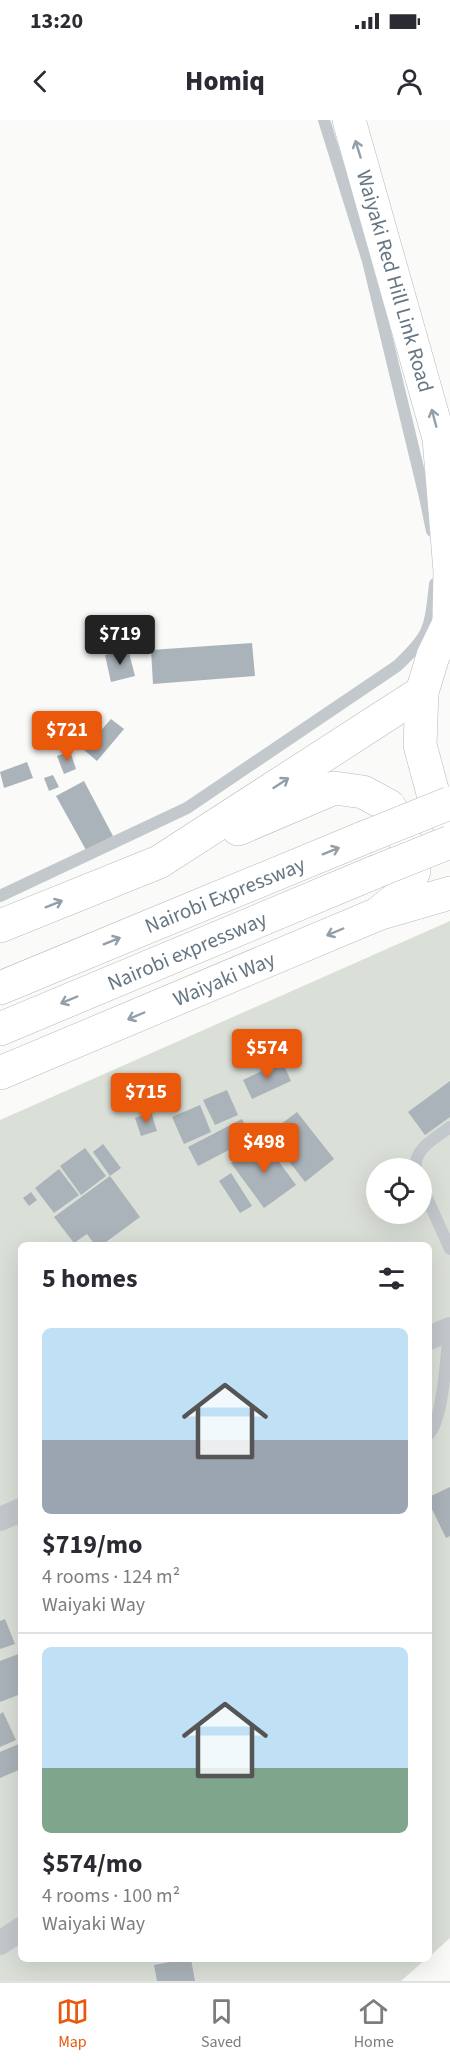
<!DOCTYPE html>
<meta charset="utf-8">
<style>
body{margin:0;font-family:"Source Sans 3",sans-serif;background:#f7f7f7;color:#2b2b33;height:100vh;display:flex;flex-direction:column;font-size:22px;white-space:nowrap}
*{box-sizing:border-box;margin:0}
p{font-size:20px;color:#7c7c81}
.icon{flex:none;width:33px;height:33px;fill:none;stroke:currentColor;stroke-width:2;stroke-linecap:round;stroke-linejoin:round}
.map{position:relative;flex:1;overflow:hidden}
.drawer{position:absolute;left:18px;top:1122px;width:414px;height:720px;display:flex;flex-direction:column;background:#fff;border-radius:9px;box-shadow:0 6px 24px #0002}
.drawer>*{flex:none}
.fabs{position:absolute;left:366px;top:1038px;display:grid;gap:12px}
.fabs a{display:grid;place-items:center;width:66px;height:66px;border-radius:50%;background:#fff;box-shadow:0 6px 24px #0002;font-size:30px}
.price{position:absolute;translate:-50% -51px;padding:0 14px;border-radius:6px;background:#ea580c;color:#fff;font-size:20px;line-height:39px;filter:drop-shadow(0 2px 3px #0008)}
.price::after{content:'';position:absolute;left:50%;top:36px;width:18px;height:14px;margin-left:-9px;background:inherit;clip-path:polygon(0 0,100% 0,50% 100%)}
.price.selected{background:#222;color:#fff}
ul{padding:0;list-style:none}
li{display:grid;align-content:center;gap:12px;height:318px;padding:0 24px}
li+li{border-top:2px solid #e1e1e2}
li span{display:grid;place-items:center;height:186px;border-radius:9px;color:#555}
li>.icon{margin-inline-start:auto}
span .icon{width:108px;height:108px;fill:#fffc;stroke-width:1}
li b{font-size:26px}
h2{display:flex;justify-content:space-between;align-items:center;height:72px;padding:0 24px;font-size:26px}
.status{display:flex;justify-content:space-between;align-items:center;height:42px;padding:0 30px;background:#fff;direction:ltr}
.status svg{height:16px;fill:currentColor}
header{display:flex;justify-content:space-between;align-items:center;height:78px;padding:0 24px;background:#fff;font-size:27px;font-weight:800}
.menu{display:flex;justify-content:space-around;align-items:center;height:84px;border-top:2px solid #e1e1e2;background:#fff;font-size:16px;color:#7c7c81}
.menu a{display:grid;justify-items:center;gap:3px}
.menu .selected{color:#ea580c}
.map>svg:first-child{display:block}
</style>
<div class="status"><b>13:20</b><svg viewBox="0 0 49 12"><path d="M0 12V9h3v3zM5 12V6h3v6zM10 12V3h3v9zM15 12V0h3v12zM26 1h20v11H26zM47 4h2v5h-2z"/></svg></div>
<header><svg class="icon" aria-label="back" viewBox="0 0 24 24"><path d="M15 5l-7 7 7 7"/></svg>Homiq<svg class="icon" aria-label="person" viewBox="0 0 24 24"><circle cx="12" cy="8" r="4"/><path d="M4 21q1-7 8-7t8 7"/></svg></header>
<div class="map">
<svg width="450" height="1861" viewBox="0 0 450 1861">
<rect width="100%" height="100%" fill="#fafaf8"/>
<path fill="#dadfd7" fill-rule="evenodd" d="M450,801V1818L429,1837V1125H21V1839H426L401,1861H0V1000ZM376,1048H422V1094H376Z"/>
<g fill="#aab3b9">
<path d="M252,523L255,556L153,564L151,530Z"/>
<path d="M128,529L135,556L111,562L105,535Z"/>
<path d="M111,599L124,609L97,641L84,630Z"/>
<path d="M70,631L76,649L64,654L57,636Z"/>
<path d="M27,642L33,658L4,668L0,652Z"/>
<path d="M53,655L59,667L49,671L44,658Z"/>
<path d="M84,661L113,716L86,730L56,676Z"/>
<path d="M282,941L291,961L252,979L243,960Z"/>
<path d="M450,961V997L425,1015L408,992Z"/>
<path d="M227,970L238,995L215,1005L203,980Z"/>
<path d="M200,985L211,1012L184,1024L172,997Z"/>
<path d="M151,992L157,1011L141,1016L135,998Z"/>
<path d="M297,992L334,1039L305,1062L268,1014Z"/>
<path d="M242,999L252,1018L198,1046L188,1027Z"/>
<path d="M263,1020L296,1065L264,1088L231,1043Z"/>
<path d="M103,1024L121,1048L110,1056L93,1032Z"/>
<path d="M85,1028L106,1056L81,1075L60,1046Z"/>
<path d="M59,1049L79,1075L54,1093L35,1068Z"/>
<path d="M231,1053L252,1086L240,1093L219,1061Z"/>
<path d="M110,1056L140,1097L102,1125H95L87,1114L74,1123L54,1097Z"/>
<path d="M31,1072L37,1080L29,1086L23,1078Z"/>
<path d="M450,1367V1416L446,1418L429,1383V1377Z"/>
<path d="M5,1499L15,1524L0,1529V1501Z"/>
<path d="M21,1533V1574L0,1582V1541Z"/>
<path d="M3,1592L16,1620L0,1627V1594Z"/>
<path d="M21,1623V1649L0,1658V1632Z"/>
<path d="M186,1839H191L195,1861H157L154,1845Z"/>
</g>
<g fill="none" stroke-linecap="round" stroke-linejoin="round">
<defs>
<path id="secondary" d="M349,0L439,318L450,451L449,502"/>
<g id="primary">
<path d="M450,501L433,536L422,572L420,625L434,677L450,705"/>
<path d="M238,709L334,668L363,672L389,686L404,716L414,751L405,772L380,792"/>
<path d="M0,806L159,742L422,572"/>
<path d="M0,953L378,794L450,773"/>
</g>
<g id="highway">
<path d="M0,868L363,718"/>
<path d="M0,909L375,752"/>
</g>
</defs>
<use href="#secondary" stroke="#b3babf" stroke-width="34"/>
<use href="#primary" stroke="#b5babe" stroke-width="34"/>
<use href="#highway" stroke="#b4b9bd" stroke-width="34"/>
<g stroke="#c3c8cc" stroke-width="12">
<path d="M324,0L368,141L425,377L432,411"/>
<path d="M0,776L187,688L397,546C431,514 430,509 435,464"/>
<path d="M416,1048C413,1029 436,1018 450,1007"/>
<path d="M422,1067L450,1129"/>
<path d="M429,1314C443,1301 447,1231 449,1209"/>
</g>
<g stroke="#c3c8cc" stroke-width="24">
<path d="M429,1218L450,1209"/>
<path d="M0,1399L21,1390"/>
<path d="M0,1823L21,1809"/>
</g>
<use href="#secondary" stroke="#fff" stroke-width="33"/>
<use href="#primary" stroke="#fff" stroke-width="33"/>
<use href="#highway" stroke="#fff" stroke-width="33"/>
<defs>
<g id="highway-bridge">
<path d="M363,718L450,683"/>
<path d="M375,752L450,722"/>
</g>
</defs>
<use href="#highway-bridge" stroke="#b4b9bd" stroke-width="34" stroke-linecap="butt"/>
<use href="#highway-bridge" stroke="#fff" stroke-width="33"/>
</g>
<defs><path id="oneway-shaft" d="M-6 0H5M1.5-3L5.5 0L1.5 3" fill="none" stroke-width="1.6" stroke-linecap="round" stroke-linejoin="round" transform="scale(1.5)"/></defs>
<g stroke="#939fa8">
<use href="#oneway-shaft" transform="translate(358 29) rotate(-107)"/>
<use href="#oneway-shaft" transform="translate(434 298) rotate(-105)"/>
<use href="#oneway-shaft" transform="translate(281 663) rotate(-33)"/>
<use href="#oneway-shaft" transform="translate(331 731) rotate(-22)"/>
<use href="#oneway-shaft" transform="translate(54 784) rotate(-22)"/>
<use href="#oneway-shaft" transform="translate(335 812) rotate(157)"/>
<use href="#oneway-shaft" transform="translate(112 821) rotate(-22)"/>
<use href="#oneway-shaft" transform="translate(69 880) rotate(157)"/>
<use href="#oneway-shaft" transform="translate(136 896) rotate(157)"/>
</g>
<g text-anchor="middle" stroke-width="6" stroke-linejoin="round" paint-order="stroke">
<g font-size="21" fill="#657683" stroke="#fff">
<text transform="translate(395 161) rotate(74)" y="7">Waiyaki Red Hill Link Road</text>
<text transform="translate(225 775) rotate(-22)" y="7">Nairobi Expressway</text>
<text transform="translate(187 831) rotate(-23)" y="7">Nairobi expressway</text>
<text transform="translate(224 859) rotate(-23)" y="7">Waiyaki Way</text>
</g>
</g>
</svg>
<div class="fabs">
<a><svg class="icon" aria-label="locate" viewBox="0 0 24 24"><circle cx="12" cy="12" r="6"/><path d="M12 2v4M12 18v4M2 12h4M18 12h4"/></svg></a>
</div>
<b class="price selected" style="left:120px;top:546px">$719</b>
<b class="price" style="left:67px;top:642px">$721</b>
<b class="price" style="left:267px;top:960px">$574</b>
<b class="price" style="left:146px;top:1004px">$715</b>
<b class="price" style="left:264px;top:1054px">$498</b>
<section class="drawer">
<h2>5 homes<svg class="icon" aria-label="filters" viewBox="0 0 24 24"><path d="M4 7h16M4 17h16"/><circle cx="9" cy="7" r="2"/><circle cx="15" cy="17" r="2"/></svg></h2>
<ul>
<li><span style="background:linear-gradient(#bfe0f5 60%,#9aa5b1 0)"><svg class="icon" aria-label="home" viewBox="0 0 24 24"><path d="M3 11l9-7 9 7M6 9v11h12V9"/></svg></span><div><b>$719/mo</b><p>4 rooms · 124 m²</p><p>Waiyaki Way</p></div></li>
<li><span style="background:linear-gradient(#bfe0f5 65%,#7fa58c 0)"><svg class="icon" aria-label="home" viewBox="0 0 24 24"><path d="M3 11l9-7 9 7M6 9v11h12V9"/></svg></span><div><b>$574/mo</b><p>4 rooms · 100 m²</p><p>Waiyaki Way</p></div></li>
</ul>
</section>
</div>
<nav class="menu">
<a class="selected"><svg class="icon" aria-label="map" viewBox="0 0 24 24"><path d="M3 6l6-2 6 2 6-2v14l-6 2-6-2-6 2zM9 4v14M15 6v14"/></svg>Map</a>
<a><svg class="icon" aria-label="saved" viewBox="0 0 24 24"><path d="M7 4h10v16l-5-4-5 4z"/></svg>Saved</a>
<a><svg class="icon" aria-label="home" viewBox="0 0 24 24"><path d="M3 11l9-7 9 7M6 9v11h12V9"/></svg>Home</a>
</nav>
